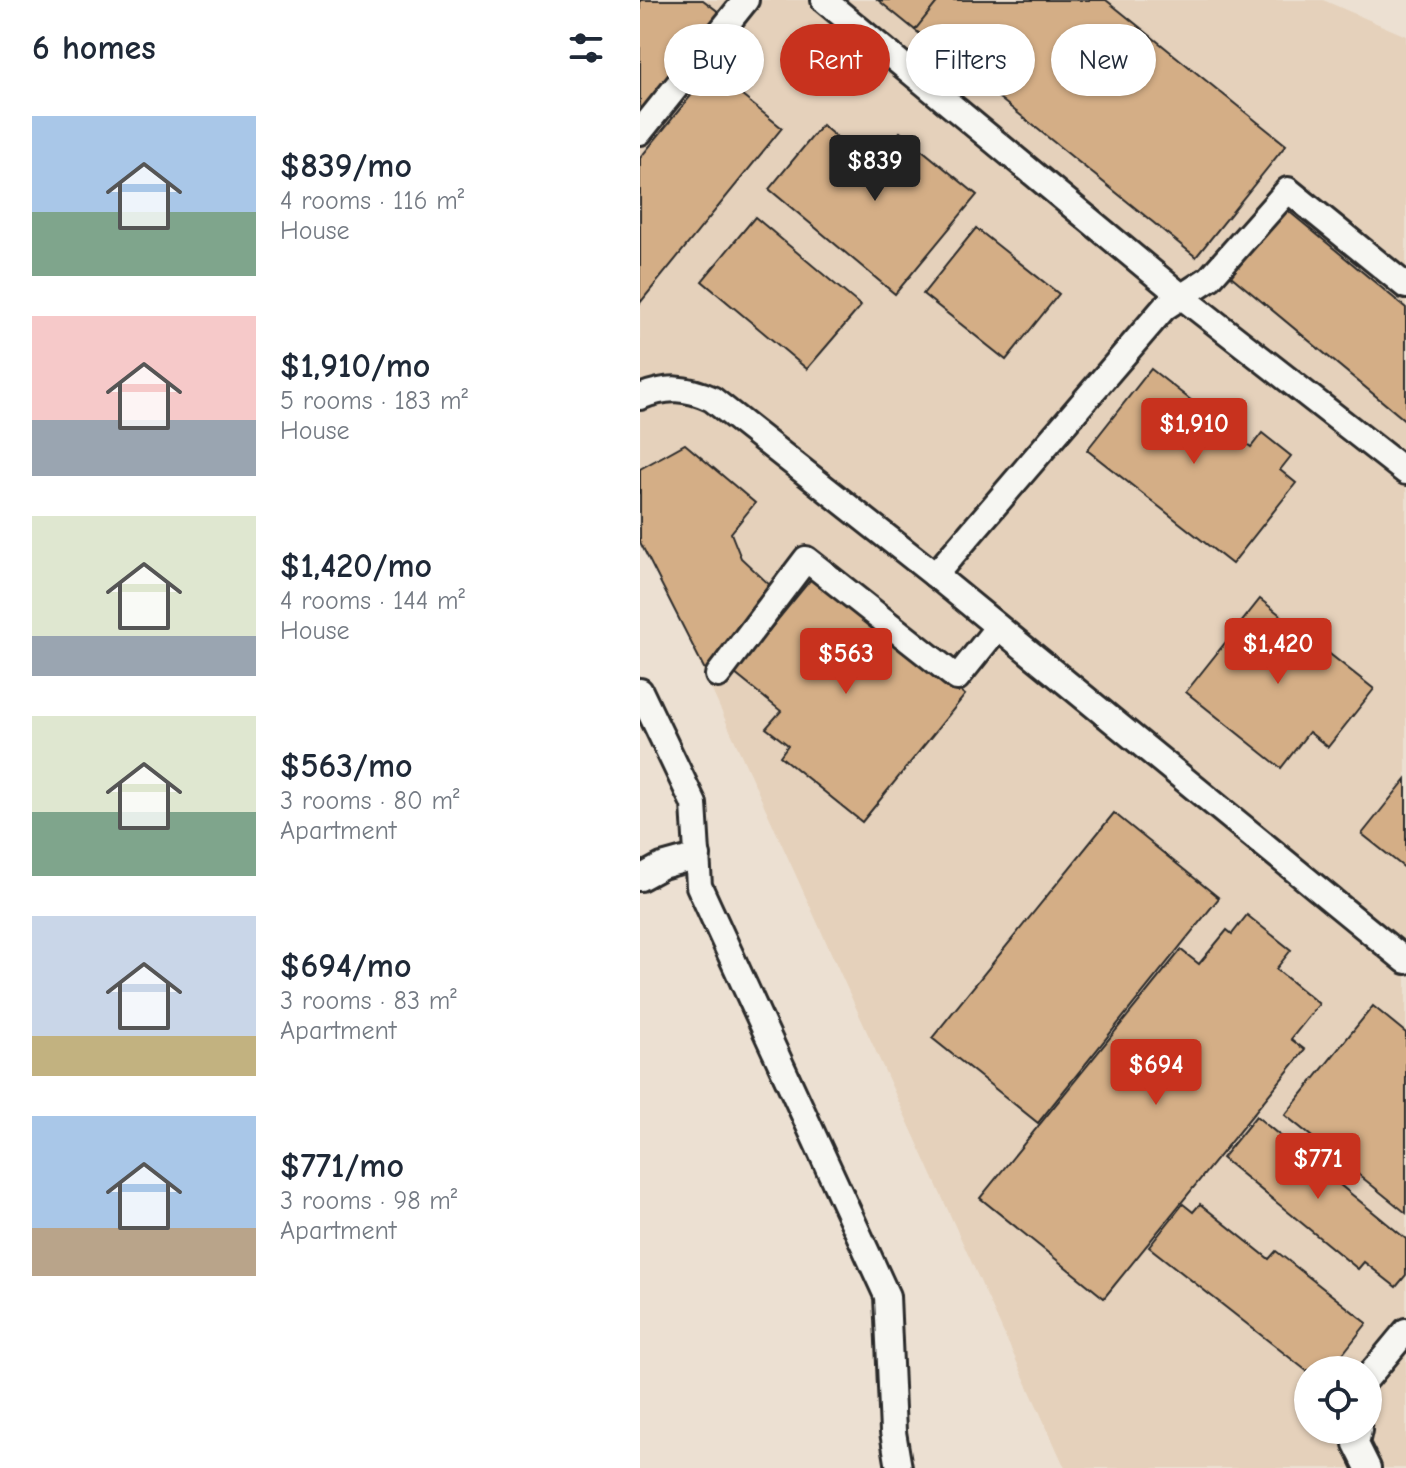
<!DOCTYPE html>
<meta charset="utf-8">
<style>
body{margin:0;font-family:"Comic Neue",sans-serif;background:#f2f2f3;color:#1f2937;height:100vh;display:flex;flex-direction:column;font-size:30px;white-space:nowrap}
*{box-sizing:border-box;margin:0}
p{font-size:26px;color:#747a83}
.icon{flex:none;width:44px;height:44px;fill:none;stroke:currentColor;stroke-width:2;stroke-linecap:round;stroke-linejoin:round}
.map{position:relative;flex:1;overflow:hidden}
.panel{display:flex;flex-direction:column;background:#fff;width:640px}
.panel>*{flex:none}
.hud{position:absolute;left:24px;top:24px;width:622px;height:72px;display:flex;gap:16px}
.controls{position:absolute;left:654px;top:1356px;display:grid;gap:16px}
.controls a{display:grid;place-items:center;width:88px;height:88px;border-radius:50%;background:#fff;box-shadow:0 2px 6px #0004;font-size:40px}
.price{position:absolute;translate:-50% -68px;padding:0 18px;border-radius:8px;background:#c8321e;color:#fff;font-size:26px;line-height:52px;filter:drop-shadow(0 2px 4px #0008)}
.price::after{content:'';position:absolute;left:50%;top:48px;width:24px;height:18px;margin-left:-12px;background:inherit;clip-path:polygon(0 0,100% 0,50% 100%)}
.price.selected{background:#222;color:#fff}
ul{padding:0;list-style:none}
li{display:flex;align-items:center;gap:24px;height:200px;padding:0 32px}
li span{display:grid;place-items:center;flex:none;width:224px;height:160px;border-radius:0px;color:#555}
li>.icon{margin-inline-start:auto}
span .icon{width:96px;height:96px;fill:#fffc;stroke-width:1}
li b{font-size:34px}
h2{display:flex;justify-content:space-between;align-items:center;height:96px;padding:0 32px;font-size:34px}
.chip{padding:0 28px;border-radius:36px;background:#fff;box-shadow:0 2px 6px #0004;font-size:28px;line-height:72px}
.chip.selected{background:#c8321e;color:#fff}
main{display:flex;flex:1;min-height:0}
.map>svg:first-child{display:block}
</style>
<main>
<section class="panel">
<h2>6 homes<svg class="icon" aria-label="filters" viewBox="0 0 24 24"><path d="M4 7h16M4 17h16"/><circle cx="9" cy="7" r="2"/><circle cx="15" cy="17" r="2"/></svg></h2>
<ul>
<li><span style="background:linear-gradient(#a9c7e8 60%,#7fa58c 0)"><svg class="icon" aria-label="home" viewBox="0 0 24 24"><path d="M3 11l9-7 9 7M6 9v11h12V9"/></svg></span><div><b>$839/mo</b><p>4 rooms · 116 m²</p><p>House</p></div></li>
<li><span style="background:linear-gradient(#f6c9c9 65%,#9aa5b1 0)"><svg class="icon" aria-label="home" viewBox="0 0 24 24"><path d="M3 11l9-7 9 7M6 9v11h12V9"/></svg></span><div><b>$1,910/mo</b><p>5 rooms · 183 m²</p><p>House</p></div></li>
<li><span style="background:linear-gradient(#dfe7d0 75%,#9aa5b1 0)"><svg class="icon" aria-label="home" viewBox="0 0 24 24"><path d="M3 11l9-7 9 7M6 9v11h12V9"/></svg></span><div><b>$1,420/mo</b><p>4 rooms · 144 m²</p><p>House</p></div></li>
<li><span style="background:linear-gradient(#dfe7d0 60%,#7fa58c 0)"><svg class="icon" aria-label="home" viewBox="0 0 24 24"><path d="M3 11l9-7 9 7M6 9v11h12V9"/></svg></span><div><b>$563/mo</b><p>3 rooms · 80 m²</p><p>Apartment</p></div></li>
<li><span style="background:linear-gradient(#c9d6e8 75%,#c2b280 0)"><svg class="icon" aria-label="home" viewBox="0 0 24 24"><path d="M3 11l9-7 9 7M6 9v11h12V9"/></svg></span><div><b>$694/mo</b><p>3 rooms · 83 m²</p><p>Apartment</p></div></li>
<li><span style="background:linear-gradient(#a9c7e8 70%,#b9a48a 0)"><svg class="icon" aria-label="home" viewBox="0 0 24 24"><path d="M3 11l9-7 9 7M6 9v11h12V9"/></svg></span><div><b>$771/mo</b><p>3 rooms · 98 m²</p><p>Apartment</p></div></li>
</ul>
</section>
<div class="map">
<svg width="766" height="1468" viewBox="0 0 766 1468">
<rect width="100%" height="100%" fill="#ece0d2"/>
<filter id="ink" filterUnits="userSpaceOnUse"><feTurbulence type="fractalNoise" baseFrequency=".0125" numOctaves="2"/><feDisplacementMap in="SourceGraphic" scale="16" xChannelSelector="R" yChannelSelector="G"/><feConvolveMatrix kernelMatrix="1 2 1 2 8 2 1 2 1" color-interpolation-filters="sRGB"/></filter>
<g filter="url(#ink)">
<path fill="#e5d1bb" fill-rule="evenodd" d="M0,0H683L766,36V1468H425L0,532ZM668,1370H728V1430H668Z"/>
<g fill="#d4ae86" stroke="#2b2b2b" stroke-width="2">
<path d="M0,0H63L84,16L0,119Z"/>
<path d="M238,0H299L275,30Z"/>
<path d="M299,0H466L646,145L556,257L275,30Z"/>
<path d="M71,71L142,128L0,303V158Z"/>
<path d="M182,125L232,167L260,132L337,195L255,294L129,189Z"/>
<path d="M646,209L766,308V421L591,276Z"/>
<path d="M115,217L221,306L167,369L62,281Z"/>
<path d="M336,228L419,294L366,360L283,294Z"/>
<path d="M511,369L611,447L622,433L651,456L640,470L656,483L592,564L447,450Z"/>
<path d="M45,444L115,503L91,533L101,558L133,588L66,672L0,542V469Z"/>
<path d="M176,573L325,695L222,822L140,756L148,745L126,728L141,711L94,673Z"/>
<path d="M620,599L734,689L688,747L669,732L641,768L546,692Z"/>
<path d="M766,779V869L722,834Z"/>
<path d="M474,813L579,898L398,1123L292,1038Z"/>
<path d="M607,915L651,950L636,969L679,1004L651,1039L665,1050L464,1298L340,1198L541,950L559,964L587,930L592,934Z"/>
<path d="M733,1006L766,1033V1213L645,1115Z"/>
<path d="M616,1116L766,1239V1275L756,1287L724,1262L718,1269L582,1158Z"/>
<path d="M543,1204L553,1212L560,1204L629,1259L636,1251L727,1323L690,1370H668V1372L509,1247Z"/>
</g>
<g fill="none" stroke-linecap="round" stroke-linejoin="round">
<defs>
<g id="minor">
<path d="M184,0L541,296L766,472"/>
<path d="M0,132L106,0"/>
<path d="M0,397C27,386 46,387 72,399L295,575L766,961"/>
<path d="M295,575L524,308L570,278L648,190L766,286"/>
<path d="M78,675L166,559L317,678L357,628"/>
<path d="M0,691L54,804L59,886L247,1296L253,1432L259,1468"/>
<path d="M0,878L22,866L58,856"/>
<path d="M728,1377L766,1331"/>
<path d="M719,1430L716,1444L728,1468"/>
</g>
</defs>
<use href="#minor" stroke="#2b2b2b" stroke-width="30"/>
<use href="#minor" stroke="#f6f6f2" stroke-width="24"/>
</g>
</g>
</svg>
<div class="controls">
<a><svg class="icon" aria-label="locate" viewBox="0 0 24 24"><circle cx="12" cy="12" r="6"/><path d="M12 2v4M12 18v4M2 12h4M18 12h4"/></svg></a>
</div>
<b class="price selected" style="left:235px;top:203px">$839</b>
<b class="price" style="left:554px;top:466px">$1,910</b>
<b class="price" style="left:638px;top:686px">$1,420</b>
<b class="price" style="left:206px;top:696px">$563</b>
<b class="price" style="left:516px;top:1107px">$694</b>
<b class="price" style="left:678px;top:1201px">$771</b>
<div class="hud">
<a class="chip">Buy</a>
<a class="chip selected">Rent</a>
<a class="chip">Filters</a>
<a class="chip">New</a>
</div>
</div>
</main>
